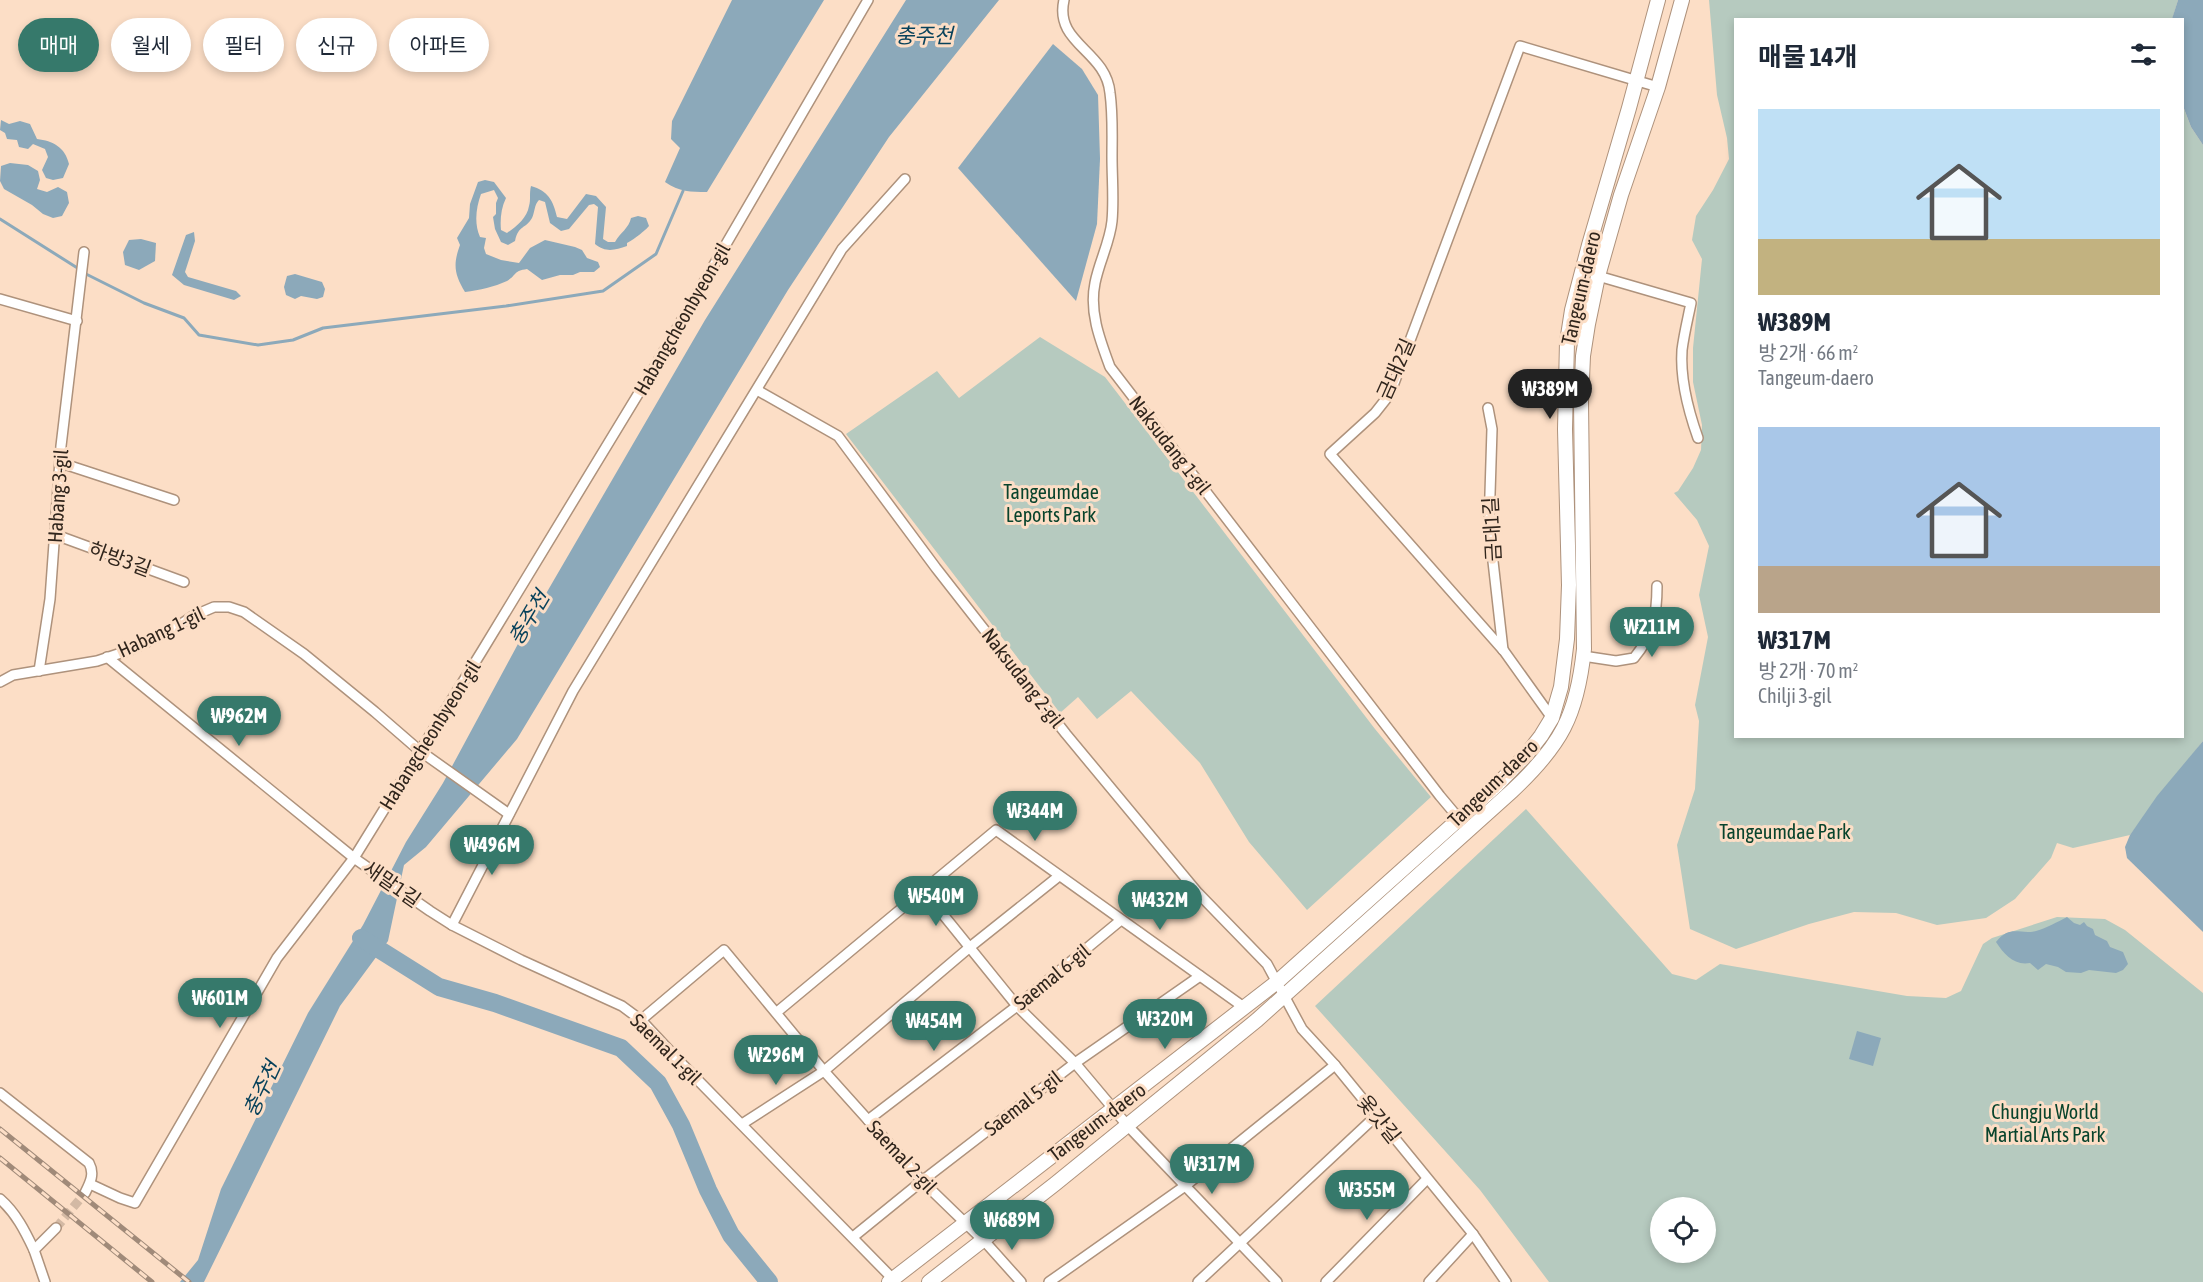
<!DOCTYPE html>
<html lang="ko">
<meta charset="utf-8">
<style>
body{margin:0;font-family:"Asap Condensed","Noto Sans KR",sans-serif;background:#f2f2f3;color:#1f2937;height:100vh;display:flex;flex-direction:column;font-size:22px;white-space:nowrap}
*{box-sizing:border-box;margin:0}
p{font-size:20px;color:#747a83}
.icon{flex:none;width:33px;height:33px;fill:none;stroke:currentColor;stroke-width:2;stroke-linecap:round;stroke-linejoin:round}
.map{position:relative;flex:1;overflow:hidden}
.side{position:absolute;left:1734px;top:18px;width:450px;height:720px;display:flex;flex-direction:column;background:#fff;border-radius:0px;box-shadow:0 3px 9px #0003}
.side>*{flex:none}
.guide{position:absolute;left:18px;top:18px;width:570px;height:54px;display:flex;gap:12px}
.controls{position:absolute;left:1650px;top:1197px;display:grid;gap:12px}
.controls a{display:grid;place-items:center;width:66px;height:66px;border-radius:50%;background:#fff;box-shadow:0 3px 9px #0003;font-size:30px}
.price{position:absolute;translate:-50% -51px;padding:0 14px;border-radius:21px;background:#36796b;color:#fff;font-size:20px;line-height:39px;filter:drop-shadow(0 2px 3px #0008)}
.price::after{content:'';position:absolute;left:50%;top:36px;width:18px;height:14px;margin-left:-9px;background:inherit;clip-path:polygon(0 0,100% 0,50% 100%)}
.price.selected{background:#222;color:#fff}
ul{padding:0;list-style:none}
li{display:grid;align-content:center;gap:12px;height:318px;padding:0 24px}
li span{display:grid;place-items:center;height:186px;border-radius:0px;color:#555}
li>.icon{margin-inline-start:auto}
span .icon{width:108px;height:108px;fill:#fffc;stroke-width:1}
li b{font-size:26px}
h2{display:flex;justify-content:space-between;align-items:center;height:72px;padding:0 24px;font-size:26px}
.pill{padding:0 21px;border-radius:27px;background:#fff;box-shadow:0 3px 9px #0003;font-size:21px;line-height:54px}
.pill.selected{background:#36796b;color:#fff}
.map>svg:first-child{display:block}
</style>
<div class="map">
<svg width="2203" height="1282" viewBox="0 0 2203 1282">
<rect width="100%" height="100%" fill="#fcdec6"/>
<g fill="#b6cabf" fill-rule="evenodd">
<path d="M1709,0H2178L2172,20H1736V736H2182L2183,106L2191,127L2203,145V741L2130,835L2073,848L2057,843L2051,858L2015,899L1986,918L1937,925L1896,913L1854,912L1809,924L1736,949L1690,929L1677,845L1695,789L1699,721L1695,705L1708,637L1699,595L1709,546L1697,520L1674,493L1678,491L1693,468L1701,450L1702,425L1693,382V348L1702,259L1692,240L1696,216L1713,190L1729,159L1727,138L1717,95Z"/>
<path d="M1040,337L1105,377L1375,729L1431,797L1307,910L1249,842L1200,763L1131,691L1097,719L1078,697L1060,713L846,434L937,371L959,398Z"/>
<path d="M1526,809L1672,974L1696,980L1720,964L1907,996L1946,998L1961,991L1983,944L1992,938L2057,917L2105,919L2125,930L2203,993V1282H1549L1480,1190L1315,1006ZM1660,1208H1706V1252H1660Z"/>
</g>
<g fill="#8ca9ba">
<path d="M732,0H824L707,192C691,192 679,192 665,182L680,148L671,139L672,121Z"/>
<path d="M906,0H999L889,137L788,290L517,739L426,847L404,865L388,941L340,1006L204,1282H180L198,1260L221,1189L308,1013L363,925L406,842L443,783L533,616L705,320Z"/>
<path d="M2178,0H2203V145L2191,127L2183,106L2182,20L2172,19Z"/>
<path d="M1053,44L1082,69L1098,95L1100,159L1097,224L1076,301L958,168Z"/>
<path d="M1,120L9,124L20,121L30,124L37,139C53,141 65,147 69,164L63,178L53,180L46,178L42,170L48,157L45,149L33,144L28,149L19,147L17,140L7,139L5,133L0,130Z"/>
<path d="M10,163L28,165L38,171L40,180L37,189L47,192L58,187L67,192L69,203L62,216L53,218L43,214L32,205L4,189L0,181L1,166Z"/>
<path d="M485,180L494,182L506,198C501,208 500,220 501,230L507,233C517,226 527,218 529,206C531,199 529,194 531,186C548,191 553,200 557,217L567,219L586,194L596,196L606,207L603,239L608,242H615C620,233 629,228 631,218L638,216L646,218L649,226C646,230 632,241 627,243V246C615,250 606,253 595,244L598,207L594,204L589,205L569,229L561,231L550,223L545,202L539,200C534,205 535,212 532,218C525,230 519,224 515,241L508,245L501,242L495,229L493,217L496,214V203L498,198L494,190L481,194C476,208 474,223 480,237L486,238L484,248L486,254L501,260L519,263L530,248L545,240L575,247L582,250L587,258L598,262L600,267L594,272H580L573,275H560L542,280L527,269C513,271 517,275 507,281C494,287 480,290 465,292C454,274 453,264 460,245L457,238L469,218L470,204L478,182Z"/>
<path d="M194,232L195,241L185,272L188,277L236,291L241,296L234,300L184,285L172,275L186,235Z"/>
<path d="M141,239L156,243L155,261L139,270L125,265L123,252L129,240Z"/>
<path d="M295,274L322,282L325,289L323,297L317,299L301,296L295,299L286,295L284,287L287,276Z"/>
<path d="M2203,741V932L2127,858L2125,847L2130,835L2157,796Z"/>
<path d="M2067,917L2074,923L2080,925L2084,922L2087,926L2093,929L2095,935L2107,941L2110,947L2123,952L2128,964L2123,970L2116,973L2089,970L2081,973L2066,972L2058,967L2046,964L2038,970L2030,963C2014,966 2004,954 1996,942C2010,924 2020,935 2036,931C2047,928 2057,922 2067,917Z"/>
<path d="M1857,1031L1881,1038L1873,1066L1849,1059Z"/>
</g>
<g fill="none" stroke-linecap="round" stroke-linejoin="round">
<g stroke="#8ca9ba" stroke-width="3">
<path d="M0,219L79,269"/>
<path d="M84,273L144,303L184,318L199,335L258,345L293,340L323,328L506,306L603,291L656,254L683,191"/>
</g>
<path stroke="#8ca9ba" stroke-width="18" d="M361,938L439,987L495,1003L621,1048L658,1083L681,1125L708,1190L731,1235L769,1282"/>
<path stroke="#d3b9a4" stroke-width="9" stroke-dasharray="9 4.5" stroke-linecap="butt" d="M56,1228L85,1193"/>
<defs>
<g id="minor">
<path d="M1064,0C1054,44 1106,50 1110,93C1113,115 1112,135 1112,157C1112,178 1114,200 1112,221C1110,242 1099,262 1095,283C1089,312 1100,340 1110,367L1440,796L1461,821"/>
<path d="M1598,276L1691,303C1688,318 1684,334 1682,350C1680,380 1688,410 1698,438"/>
<path d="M0,299L77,321"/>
<path d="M757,390L838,436L936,568L1066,734L1198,893L1267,964L1302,1029L1335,1065L1473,1234L1506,1282"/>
<path d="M1488,408L1492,429L1489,526L1503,650"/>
<path d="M61,463L174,500"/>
<path d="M56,535L184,582"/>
<path d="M1583,656L1616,661L1634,658C1653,635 1657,615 1657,586"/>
<path d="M107,657L354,858L430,911L452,925L521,960L622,1006L641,1020L684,1066L893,1279"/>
<path d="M39,671L50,599L61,446L84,252"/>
<path d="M0,682L13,675L97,661L130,650L174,629L193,616L214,607H229L244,612L304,654L375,712L420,751L509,814"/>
<path d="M1552,718L1504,651L1330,454L1375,413L1390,394L1520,46L1658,87"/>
<path d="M924,891L1017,1006L1075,1063L1127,1125L1277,1282"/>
<path d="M452,925L573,691L842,249L905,179"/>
<path d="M777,1012L996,830L1245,1008"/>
<path d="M641,1020L724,950L824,1071L868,1120L922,1181L987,1244L1021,1282"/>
<path d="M0,1093L89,1163C95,1174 90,1183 85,1193"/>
<path d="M868,1120L1017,1006L1121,920"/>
<path d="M742,1124L824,1071L970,947L1059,876"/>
<path d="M90,1184L120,1198L135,1203L277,958L354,858L482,651L654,368L868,0"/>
<path d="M0,1199C16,1213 25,1231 34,1250"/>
<path d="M853,1237L922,1181L1075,1063L1200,976"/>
<path d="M45,1282L34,1250L56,1228"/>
<path d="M1049,1282L1185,1186L1335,1065"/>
<path d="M1198,1282L1376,1116"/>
<path d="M1326,1282L1427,1179"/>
<path d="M1429,1282L1473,1234"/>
</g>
<g id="secondary">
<path d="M889,1282L1277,982L1497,785L1527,754L1541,736L1552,718L1561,687L1567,639L1569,585L1565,429L1567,342L1572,310L1589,245L1629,108L1658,0"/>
<path d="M929,1282L1055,1184L1257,1020L1512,791C1561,745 1577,716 1584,649L1581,402L1583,356L1588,324L1598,276L1621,195L1658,87L1682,0"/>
</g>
</defs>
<use href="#minor" stroke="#ae927c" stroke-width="12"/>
<use href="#secondary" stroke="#ae927c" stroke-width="16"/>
<use href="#minor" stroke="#fff" stroke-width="9"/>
<use href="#secondary" stroke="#fff" stroke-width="14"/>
<defs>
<g id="rail">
<path d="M0,1129L189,1282"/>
<path d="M0,1158L152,1282"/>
</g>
</defs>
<use href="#rail" stroke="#a08a79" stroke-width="5"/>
<use href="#rail" stroke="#fcdec6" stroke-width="3" stroke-dasharray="9" stroke-linecap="butt"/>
</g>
<g text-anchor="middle" stroke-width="6" stroke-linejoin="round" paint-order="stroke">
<g font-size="20" fill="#30251c" stroke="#fcdec6">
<text transform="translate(1581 288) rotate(-77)" y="7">Tangeum-daero</text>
<text transform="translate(682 319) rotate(-60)" y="7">Habangcheonbyeon-gil</text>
<text transform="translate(1396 369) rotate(-66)" y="7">금대2길</text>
<text transform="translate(1170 445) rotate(52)" y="7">Naksudang 1-gil</text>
<text transform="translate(58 496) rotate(-86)" y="7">Habang 3-gil</text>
<text transform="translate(1492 529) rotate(-93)" y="7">금대1길</text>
<text transform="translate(120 559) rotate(20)" y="7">하방3길</text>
<text transform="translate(161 632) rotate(-25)" y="7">Habang 1-gil</text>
<text transform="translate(1023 678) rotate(52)" y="7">Naksudang 2-gil</text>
<text transform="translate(430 735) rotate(-58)" y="7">Habangcheonbyeon-gil</text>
<text transform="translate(1493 783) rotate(-44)" y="7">Tangeum-daero</text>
<text transform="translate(392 884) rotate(35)" y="7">새말1길</text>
<text transform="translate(1052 977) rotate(-39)" y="7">Saemal 6-gil</text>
<text transform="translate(666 1049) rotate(45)" y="7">Saemal 1-gil</text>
<text transform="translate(1023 1103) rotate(-38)" y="7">Saemal 5-gil</text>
<text transform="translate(1379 1119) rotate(51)" y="7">옻갓길</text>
<text transform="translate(1097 1122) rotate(-37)" y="7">Tangeum-daero</text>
<text transform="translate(902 1157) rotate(47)" y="7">Saemal 2-gil</text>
</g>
<g font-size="20" fill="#08432c" stroke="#fcdec6">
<text x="1051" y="499">Tangeumdae<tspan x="1051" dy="23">Leports Park</tspan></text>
<text x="1785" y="839">Tangeumdae Park</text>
<text x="2045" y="1119">Chungju World<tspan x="2045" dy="23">Martial Arts Park</tspan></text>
</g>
<g font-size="21" font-style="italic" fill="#08425b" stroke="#fcdec6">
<text x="924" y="43">충주천</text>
<text transform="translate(529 618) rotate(-59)" y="7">충주천</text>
<text transform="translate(262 1089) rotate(-65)" y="7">충주천</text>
</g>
</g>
</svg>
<div class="controls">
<a><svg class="icon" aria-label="locate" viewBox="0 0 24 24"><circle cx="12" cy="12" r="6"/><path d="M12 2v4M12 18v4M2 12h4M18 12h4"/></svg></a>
</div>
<b class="price selected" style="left:1550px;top:420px">₩389M</b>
<b class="price" style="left:1652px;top:658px">₩211M</b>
<b class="price" style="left:239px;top:747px">₩962M</b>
<b class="price" style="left:1035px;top:842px">₩344M</b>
<b class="price" style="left:492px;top:876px">₩496M</b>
<b class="price" style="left:936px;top:927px">₩540M</b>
<b class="price" style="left:1160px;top:931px">₩432M</b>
<b class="price" style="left:220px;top:1029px">₩601M</b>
<b class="price" style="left:1165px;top:1050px">₩320M</b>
<b class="price" style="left:934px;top:1052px">₩454M</b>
<b class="price" style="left:776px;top:1086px">₩296M</b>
<b class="price" style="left:1212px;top:1195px">₩317M</b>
<b class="price" style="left:1367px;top:1221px">₩355M</b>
<b class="price" style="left:1012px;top:1251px">₩689M</b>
<div class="guide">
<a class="pill selected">매매</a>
<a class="pill">월세</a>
<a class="pill">필터</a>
<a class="pill">신규</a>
<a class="pill">아파트</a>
</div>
<section class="side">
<h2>매물 14개<svg class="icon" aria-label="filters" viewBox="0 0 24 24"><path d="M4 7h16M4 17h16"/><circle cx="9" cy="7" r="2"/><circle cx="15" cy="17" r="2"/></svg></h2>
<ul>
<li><span style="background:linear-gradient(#bfe0f5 70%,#c2b280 0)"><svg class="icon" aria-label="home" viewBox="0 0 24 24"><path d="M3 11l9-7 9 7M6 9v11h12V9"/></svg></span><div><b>₩389M</b><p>방 2개 · 66 m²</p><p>Tangeum-daero</p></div></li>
<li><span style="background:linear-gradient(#a9c7e8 75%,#b9a48a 0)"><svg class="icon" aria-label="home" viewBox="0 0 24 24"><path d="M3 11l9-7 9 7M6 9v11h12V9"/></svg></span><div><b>₩317M</b><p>방 2개 · 70 m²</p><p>Chilji 3-gil</p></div></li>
</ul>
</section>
</div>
